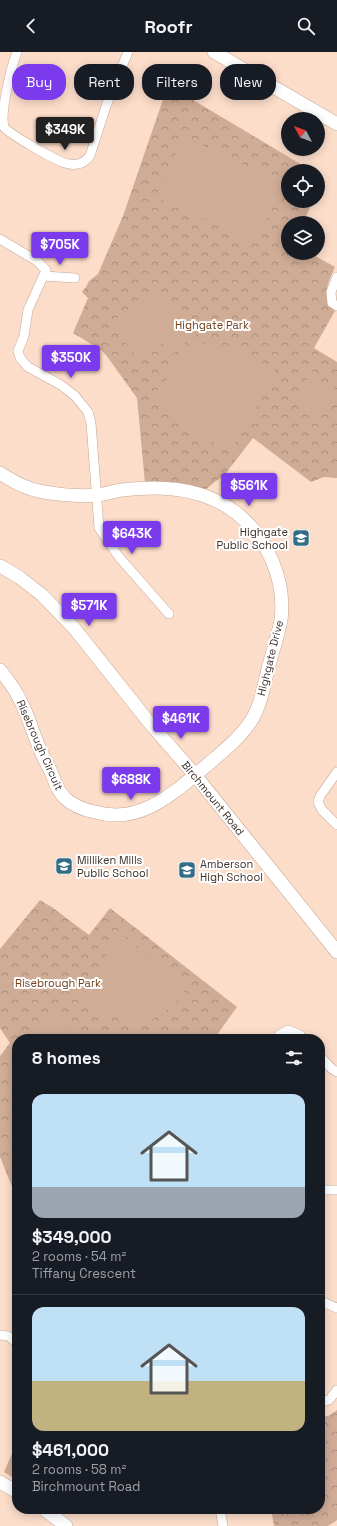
<!DOCTYPE html>
<meta charset="utf-8">
<style>
body{margin:0;font-family:"Space Grotesk",sans-serif;background:#20242c;color:#f1f3f6;height:100vh;display:flex;flex-direction:column;font-size:15px;white-space:nowrap}
*{box-sizing:border-box;margin:0}
p{font-size:13px;color:#9ea1a6}
.icon{flex:none;width:22px;height:22px;fill:none;stroke:currentColor;stroke-width:2;stroke-linecap:round;stroke-linejoin:round}
.map{position:relative;flex:1;overflow:hidden}
.side{position:absolute;left:12px;top:982px;width:313px;height:480px;display:flex;flex-direction:column;background:#171b24;border-radius:16px;box-shadow:0 2px 10px #0003}
.side>*{flex:none}
.hud{position:absolute;left:12px;top:12px;width:313px;height:36px;display:flex;gap:8px}
.needle{width:26px;rotate:311deg}
.tools{position:absolute;left:281px;top:60px;display:grid;gap:8px}
.tools a{display:grid;place-items:center;width:44px;height:44px;border-radius:50%;background:#171b24;box-shadow:0 2px 10px #0003;font-size:20px}
.price{position:absolute;translate:-50% -34px;padding:0 9px;border-radius:4px;background:#7c3aed;color:#fff;font-size:13px;line-height:26px;filter:drop-shadow(0 1px 2px #0008)}
.price::after{content:'';position:absolute;left:50%;top:24px;width:12px;height:9px;margin-left:-6px;background:inherit;clip-path:polygon(0 0,100% 0,50% 100%)}
.price.current{background:#222;color:#fff}
ul{padding:0;list-style:none}
li{display:grid;align-content:center;gap:8px;height:212px;padding:0 20px}
li+li{border-top:1px solid #363941}
li span{display:grid;place-items:center;height:124px;border-radius:12px;color:#555}
li>.icon{margin-inline-start:auto}
span .icon{width:72px;height:72px;fill:#fffc;stroke-width:1}
li b{font-size:17px}
h2{display:flex;justify-content:space-between;align-items:center;height:48px;padding:0 20px;font-size:17px}
.tag{padding:0 14px;border-radius:16px;background:#171b24;box-shadow:0 2px 10px #0003;font-size:14px;line-height:36px}
.tag.current{background:#7c3aed;color:#fff}
header{display:flex;justify-content:space-between;align-items:center;height:52px;padding:0 20px;background:#171b24;font-size:18px;font-weight:700}
.map>svg:first-child{display:block}
</style>
<header><svg class="icon" aria-label="back" viewBox="0 0 24 24"><path d="M15 5l-7 7 7 7"/></svg>Roofr<svg class="icon" aria-label="search" viewBox="0 0 24 24"><circle cx="10" cy="10" r="6"/><path d="M15 15l6 6"/></svg></header>
<div class="map">
<svg width="337" height="1474" viewBox="0 0 337 1474">
<defs>
<pattern id="forest-crowns" width="20" height="18" patternUnits="userSpaceOnUse"><rect width="20" height="18" fill="#cfac96"/><path d="M2 6a3 3 0 1 1 6 0M12 15a3 3 0 1 1 6 0" fill="none" stroke="#a98d7b"/></pattern>
</defs>
<rect width="100%" height="100%" fill="#fcddca"/>
<g fill="url(#forest-crowns)">
<path d="M168,33L312,119H288V149H313L303,171H288V201H310L335,215C328,231 320,246 335,259L314,296L337,310V426L324,425L311,430L253,386L226,421L205,438C186,430 165,429 145,431L137,346L106,303L101,298L73,281L88,246L82,240L86,235L89,229L98,222L123,164Z"/>
<path d="M40,848L53,856L89,883L110,856L237,955L214,987H17V1147L0,1105V1004L10,991L0,976V897Z"/>
<path d="M337,1358V1468L328,1474H274L271,1457H320V1365L328,1364Z"/>
<path d="M17,1390V1415L12,1425L4,1420Z"/>
</g>
<g fill="#cfac96">
<path d="M184,84L283,132L255,192L156,144Z"/>
<path d="M154,235L182,269L138,306L110,272Z"/>
<path d="M189,265L200,279L173,302L161,289Z"/>
<path d="M208,290C221,289 264,312 277,320L233,395L226,397C201,383 167,369 152,345L190,297Z"/>
<path d="M312,319L317,322L318,327L335,336C335,360 311,365 299,346L307,330V323Z"/>
<path d="M124,884L186,937C150,987 121,973 77,944L120,885Z"/>
<path d="M56,965L79,987H30L49,966Z"/>
<path d="M17,1007V1032L7,1023Z"/>
</g>
<g fill="none" stroke-linecap="round" stroke-linejoin="round">
<defs>
<g id="street">
<path d="M17,0C11,15 0,60 4,75C9,82 55,108 65,111C68,112 74,113 77,112C83,112 86,108 90,104L106,54L128,0"/>
<path d="M0,187L37,209L46,218L28,258L24,284L18,299L20,306L28,315L61,333L75,344L88,360L91,371L99,476L119,505L169,562"/>
<path d="M44,224L75,226"/>
<path d="M337,225L331,240L332,251L337,254"/>
<path d="M337,720L320,744L318,750L322,758L337,773"/>
<path d="M276,987L279,983L288,978L300,983L303,987"/>
<path d="M320,1004L332,1017L337,1020"/>
<path d="M320,1138H337"/>
<path d="M320,1249L337,1256"/>
<path d="M0,1283L8,1284L17,1291"/>
<path d="M320,1350L329,1348L337,1338"/>
<path d="M220,1457L223,1474"/>
</g>
<g id="secondary">
<path d="M214,0L337,72"/>
<path d="M0,421C8,426 17,432 26,435C42,442 80,445 97,443C106,442 114,439 122,438C161,433 202,435 235,460C267,484 286,528 281,568C278,584 272,601 268,617C264,634 261,653 251,669C240,686 222,700 206,714C173,741 141,773 95,760C85,758 72,753 65,746C57,739 55,729 51,720C47,712 43,705 40,697C33,682 29,665 21,650C16,638 8,628 0,618"/>
<path d="M0,514L19,525L42,543L74,576L148,669L195,723L337,900"/>
<path d="M0,1430L17,1440"/>
<path d="M44,1457L66,1474"/>
</g>
</defs>
<use href="#street" stroke="#c5a896" stroke-width="10"/>
<use href="#secondary" stroke="#c5a896" stroke-width="14"/>
<use href="#street" stroke="#fff" stroke-width="9"/>
<use href="#secondary" stroke="#fff" stroke-width="13"/>
</g>
<defs>
<symbol id="school-square" viewBox="-11 -11 22 22"><rect x="-9" y="-9" width="18" height="18" rx="4" fill="#336d85" stroke="#fff"/><path d="M0-5L7-2L0 1L-7-2ZM-4 1L0 2.5L4 1V4Q0 6-4 4Z" fill="#fff"/></symbol>
</defs>
<g fill-rule="evenodd">
<use href="#school-square" x="291" y="476" width="20" height="20"/>
<use href="#school-square" x="54" y="804" width="20" height="20"/>
<use href="#school-square" x="177" y="808" width="20" height="20"/>
</g>
<g text-anchor="middle" stroke-width="4" stroke-linejoin="round" paint-order="stroke">
<g font-size="11" fill="#703e1b" stroke="#fff">
<text x="212" y="277">Highgate Park</text>
<text x="58" y="935">Risebrough Park</text>
</g>
<g font-size="11" fill="#3e322b" stroke="#fff" text-anchor="start">
<text x="288" y="484" text-anchor="end">Highgate<tspan x="288" dy="13">Public School</tspan></text>
<text x="77" y="812">Milliken Mills<tspan x="77" dy="13">Public School</tspan></text>
<text x="200" y="816">Amberson<tspan x="200" dy="13">High School</tspan></text>
</g>
<g font-size="11" fill="#3e322b" stroke="#fff">
<text transform="translate(270 606) rotate(-76)" y="4">Highgate Drive</text>
<text transform="translate(40 693) rotate(66)" y="4">Risebrough Circuit</text>
<text transform="translate(213 746) rotate(51)" y="4">Birchmount Road</text>
</g>
</g>
</svg>
<div class="tools">
<a><svg class="needle" viewBox="-14 -14 28 28"><path d="M0-13l5 13h-10z" fill="#e53935"/><path d="M0 13l5-13h-10z" fill="#9ea1a6"/></svg></a>
<a><svg class="icon" aria-label="locate" viewBox="0 0 24 24"><circle cx="12" cy="12" r="6"/><path d="M12 2v4M12 18v4M2 12h4M18 12h4"/></svg></a>
<a><svg class="icon" aria-label="layers" viewBox="0 0 24 24"><path d="M12 4l9 5-9 5-9-5zM3 14l9 5 9-5"/></svg></a>
</div>
<b class="price current" style="left:65px;top:99px">$349K</b>
<b class="price" style="left:60px;top:214px">$705K</b>
<b class="price" style="left:71px;top:327px">$350K</b>
<b class="price" style="left:249px;top:455px">$561K</b>
<b class="price" style="left:132px;top:503px">$643K</b>
<b class="price" style="left:89px;top:575px">$571K</b>
<b class="price" style="left:181px;top:688px">$461K</b>
<b class="price" style="left:131px;top:749px">$688K</b>
<div class="hud">
<a class="tag current">Buy</a>
<a class="tag">Rent</a>
<a class="tag">Filters</a>
<a class="tag">New</a>
</div>
<section class="side">
<h2>8 homes<svg class="icon" aria-label="filters" viewBox="0 0 24 24"><path d="M4 7h16M4 17h16"/><circle cx="9" cy="7" r="2"/><circle cx="15" cy="17" r="2"/></svg></h2>
<ul>
<li><span style="background:linear-gradient(#bfe0f5 75%,#9aa5b1 0)"><svg class="icon" aria-label="home" viewBox="0 0 24 24"><path d="M3 11l9-7 9 7M6 9v11h12V9"/></svg></span><div><b>$349,000</b><p>2 rooms · 54 m²</p><p>Tiffany Crescent</p></div></li>
<li><span style="background:linear-gradient(#bfe0f5 60%,#c2b280 0)"><svg class="icon" aria-label="home" viewBox="0 0 24 24"><path d="M3 11l9-7 9 7M6 9v11h12V9"/></svg></span><div><b>$461,000</b><p>2 rooms · 58 m²</p><p>Birchmount Road</p></div></li>
</ul>
</section>
</div>
